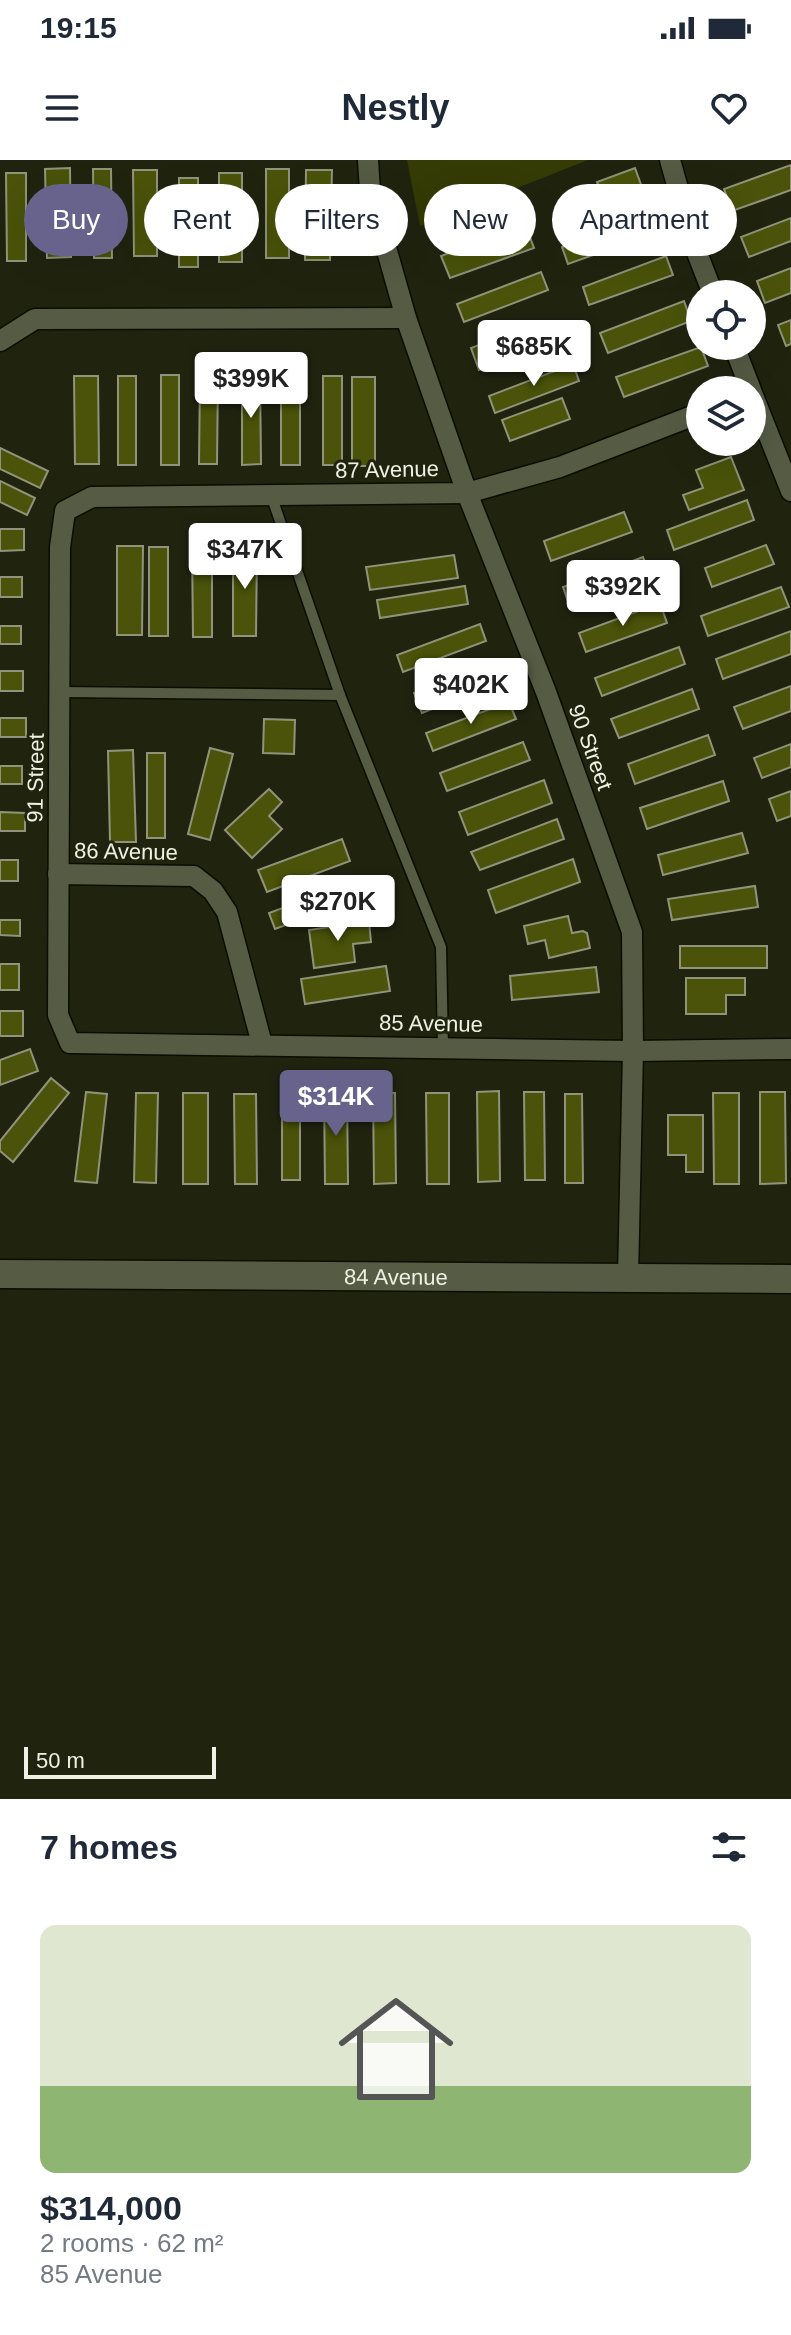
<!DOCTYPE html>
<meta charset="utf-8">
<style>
body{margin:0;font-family:Arial,sans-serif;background:#f2f2f3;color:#1f2937;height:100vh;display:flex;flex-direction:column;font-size:30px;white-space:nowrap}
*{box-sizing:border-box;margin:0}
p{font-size:26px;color:#747a83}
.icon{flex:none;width:44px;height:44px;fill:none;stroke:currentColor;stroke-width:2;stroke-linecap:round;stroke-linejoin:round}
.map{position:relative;height:1639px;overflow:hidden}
.sheet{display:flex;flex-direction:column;background:#fff;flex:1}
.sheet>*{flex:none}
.guide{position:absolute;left:24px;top:24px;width:744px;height:72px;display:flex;gap:16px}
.controls{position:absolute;left:686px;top:120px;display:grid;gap:16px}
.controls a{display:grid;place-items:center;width:80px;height:80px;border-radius:50%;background:#fff;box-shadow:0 8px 32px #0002;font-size:40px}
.scale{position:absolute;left:24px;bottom:20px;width:192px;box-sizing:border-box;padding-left:8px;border:4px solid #eef1e4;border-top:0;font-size:22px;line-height:28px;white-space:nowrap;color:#eef1e4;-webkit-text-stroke:6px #20240f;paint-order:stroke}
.price{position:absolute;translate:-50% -68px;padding:0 18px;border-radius:8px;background:#fff;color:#222;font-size:26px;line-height:52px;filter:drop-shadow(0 2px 4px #0008)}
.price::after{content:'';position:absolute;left:50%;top:48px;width:24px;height:18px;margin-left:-12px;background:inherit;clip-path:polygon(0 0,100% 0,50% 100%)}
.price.on{background:#67638c;color:#fff}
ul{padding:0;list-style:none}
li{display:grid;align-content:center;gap:16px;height:424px;padding:0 40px}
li+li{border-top:2px solid #e0e1e3}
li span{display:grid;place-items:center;height:248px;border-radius:16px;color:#555}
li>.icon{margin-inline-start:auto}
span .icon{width:144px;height:144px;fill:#fffc;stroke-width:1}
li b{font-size:34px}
h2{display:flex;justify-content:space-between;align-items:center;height:96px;padding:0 40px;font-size:34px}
.tag{padding:0 28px;border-radius:36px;background:#fff;box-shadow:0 8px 32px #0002;font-size:28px;line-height:72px}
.tag.on{background:#67638c;color:#fff}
.status{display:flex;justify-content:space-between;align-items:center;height:56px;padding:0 40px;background:#fff;direction:ltr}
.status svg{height:22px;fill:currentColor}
header{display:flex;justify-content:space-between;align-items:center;height:104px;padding:0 40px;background:#fff;font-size:36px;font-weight:700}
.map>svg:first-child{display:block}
</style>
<div class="status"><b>19:15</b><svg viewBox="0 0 49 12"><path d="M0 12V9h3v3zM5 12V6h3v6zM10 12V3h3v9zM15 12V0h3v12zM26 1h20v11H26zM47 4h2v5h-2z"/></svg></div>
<header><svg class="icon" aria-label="menu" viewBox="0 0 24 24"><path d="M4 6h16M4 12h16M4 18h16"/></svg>Nestly<svg class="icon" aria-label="heart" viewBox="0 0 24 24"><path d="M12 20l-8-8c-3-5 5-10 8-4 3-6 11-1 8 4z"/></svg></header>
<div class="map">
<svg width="791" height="1639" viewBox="0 0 791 1639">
<rect width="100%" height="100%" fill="#20240f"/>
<path fill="#343b04" d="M407,0H588L420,66Z"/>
<g fill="#4a5309" stroke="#8f947b" stroke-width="2">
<path d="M791,5V30L732,51L724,29Z"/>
<path d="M70,8L71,97L47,98L45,9Z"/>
<path d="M635,8L648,44L592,65L584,46L604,39L597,22Z"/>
<path d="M93,9H111L112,98H94Z"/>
<rect x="266" y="9" width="23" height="89"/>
<path d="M133,10H157V96H134Z"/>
<path d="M306,10H332L330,100H305Z"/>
<path d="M6,13H26V101H7Z"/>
<rect x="219" y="13" width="23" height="89"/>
<rect x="179" y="18" width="19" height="89"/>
<path d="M646,56L652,74L568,104L562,87Z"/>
<path d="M791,58V81L749,97L741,77Z"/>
<path d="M525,64L534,88L450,118L441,96Z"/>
<path d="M666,96L673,115L589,145L583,127Z"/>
<path d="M791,108V133L765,143L757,121Z"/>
<path d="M541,112L548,130L464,162L457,144Z"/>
<path d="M684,141L691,161L608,193L600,173Z"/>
<path d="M791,160V184L786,186L778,165Z"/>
<path d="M537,163L545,185L479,210L471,188Z"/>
<path d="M701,187L708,206L624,237L616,217Z"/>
<path d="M573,204L579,221L495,253L489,236Z"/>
<path d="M242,214H260L261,304L242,305Z"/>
<rect x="161" y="215" width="18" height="90"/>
<path d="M200,215L218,216L217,304H199Z"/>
<path d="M74,216H98L99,304H75Z"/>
<rect x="118" y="216" width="18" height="89"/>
<rect x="281" y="216" width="19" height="89"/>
<rect x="323" y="216" width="19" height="89"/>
<rect x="352" y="217" width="23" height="89"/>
<path d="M562,238L570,259L510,281L502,260Z"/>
<path d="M0,288L48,311L40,328L0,309Z"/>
<path d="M731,297L744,330L689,350L683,335L703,328L696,310Z"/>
<path d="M0,321L35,338L27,355L0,342Z"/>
<path d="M747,340L754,360L674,390L667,370Z"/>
<path d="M624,352L632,372L551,401L544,381Z"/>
<path d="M0,369H24V390L0,391Z"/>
<path d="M192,385H212V477H193Z"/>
<path d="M766,385L774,404L712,427L705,408Z"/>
<path d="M117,386H143L142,475H117Z"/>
<rect x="149" y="387" width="19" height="89"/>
<path d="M233,387H257L256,476H233Z"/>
<path d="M454,395L458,418L370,430L366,407Z"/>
<path d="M643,397L651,417L570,447L563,427Z"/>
<rect x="0" y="417" width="22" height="20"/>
<path d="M465,426L468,444L380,458L377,440Z"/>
<path d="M781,427L789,447L708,476L701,456Z"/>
<path d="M660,443L667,463L586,492L579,473Z"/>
<path d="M480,464L486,481L403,512L397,495Z"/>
<rect x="0" y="466" width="21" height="18"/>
<path d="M791,471V494L723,519L716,499Z"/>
<path d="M679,487L685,504L602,536L595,518Z"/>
<path d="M499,501L507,520L422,553L414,533Z"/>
<rect x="0" y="511" width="23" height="20"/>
<path d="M791,526V551L743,569L734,547Z"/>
<path d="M692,529L699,549L619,578L611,559Z"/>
<path d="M509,542L516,559L433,591L426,573Z"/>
<rect x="0" y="558" width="26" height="19"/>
<path d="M264,559L295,560L294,594L263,593Z"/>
<path d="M708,575L715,595L635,624L628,604Z"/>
<path d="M523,582L530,600L447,631L440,613Z"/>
<path d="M791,584V607L762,618L754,598Z"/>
<path d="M210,588L233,594L210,680L188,674Z"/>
<path d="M133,590L136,682H110L108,591Z"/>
<rect x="147" y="593" width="18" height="85"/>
<rect x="0" y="606" width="22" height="18"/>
<path d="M544,620L552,643L468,675L459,652Z"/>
<path d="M723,621L729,641L647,669L640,648Z"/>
<path d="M269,629L282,642L269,656L282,669L252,698L225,670Z"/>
<path d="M791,631V656L777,661L769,639Z"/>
<path d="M0,652L25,653V671H0Z"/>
<path d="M557,659L564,679L480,710L471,692Z"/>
<path d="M742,673L748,693L663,715L658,695Z"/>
<path d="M342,679L350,701L267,732L258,710Z"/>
<path d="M573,699L580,722L496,753L488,730Z"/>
<rect x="0" y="700" width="18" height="21"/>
<path d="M352,722L358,738L275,769L269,753Z"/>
<path d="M755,726L758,747L672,760L668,739Z"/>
<path d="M568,756L572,773L583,771L587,773L590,788L549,798L545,780L528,784L524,766Z"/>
<path d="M0,760H20V776L0,775Z"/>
<path d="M369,761L371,782L353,784L355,802L314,808L309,770Z"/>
<rect x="680" y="786" width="87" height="22"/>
<rect x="0" y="804" width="19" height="26"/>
<path d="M386,806L390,831L305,844L301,819Z"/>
<path d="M596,807L599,832L512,840L510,816Z"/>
<path d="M686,818H745V835H726V854H686Z"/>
<rect x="0" y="851" width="23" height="25"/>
<path d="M30,889L38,911L0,925V900Z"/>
<path d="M51,918L69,933L13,1002L0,991V981Z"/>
<rect x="282" y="931" width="18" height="89"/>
<path d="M499,931L500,1021L478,1022L477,932Z"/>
<path d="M86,932L107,934L97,1023L75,1021Z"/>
<path d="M524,932H544L545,1020H525Z"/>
<path d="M760,932H785L786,1023L760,1024Z"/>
<path d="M136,933H158L156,1023L134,1022Z"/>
<rect x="183" y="933" width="25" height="91"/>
<path d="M324,933H347L348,1024H325Z"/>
<path d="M373,933H395L396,1023L374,1024Z"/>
<path d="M426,933H449V1024H427Z"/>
<path d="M713,933H739V1024H714Z"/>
<path d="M234,934H256L257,1024H235Z"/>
<path d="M565,934H582L583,1023H565Z"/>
<path d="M668,955H703V1012H686V995H668Z"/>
</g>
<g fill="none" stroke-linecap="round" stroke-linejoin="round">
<defs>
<g id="lane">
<path d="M271,335L340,535L441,787L443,887"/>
<path d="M60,532L340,535"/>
</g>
<g id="street">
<path d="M368,0L370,31L406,158L467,333L546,532L632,772L633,891L628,1118"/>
<path d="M670,0L694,85L713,134"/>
<path d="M0,181L35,159L406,158"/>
<path d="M734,186L751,230"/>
<path d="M752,233L791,331"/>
<path d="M700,253L560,307L467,333L92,337L65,351L60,387L58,855L70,883L633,891L791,889"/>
<path d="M58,714L194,716L213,731L227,752L262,884"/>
</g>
<g id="secondary">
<path id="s1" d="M0,1114L791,1119"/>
</g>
</defs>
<use href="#lane" stroke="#0a0d00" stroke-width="13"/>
<use href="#street" stroke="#0a0d00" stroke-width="23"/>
<use href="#secondary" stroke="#0a0d00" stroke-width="31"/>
<use href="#lane" stroke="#565b44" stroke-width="10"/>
<use href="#street" stroke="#565b44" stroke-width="20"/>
<use href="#secondary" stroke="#565b44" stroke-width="28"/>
</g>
<g text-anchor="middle" stroke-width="6" stroke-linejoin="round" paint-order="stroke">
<g font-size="22" fill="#eef1e4" stroke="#20240f">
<text transform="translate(387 309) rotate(-1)" y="8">87 Avenue</text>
<text transform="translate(591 587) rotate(70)" y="8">90 Street</text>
<text transform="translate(35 618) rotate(-89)" y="8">91 Street</text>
<text transform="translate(126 691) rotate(1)" y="8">86 Avenue</text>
<text transform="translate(431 863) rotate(1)" y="8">85 Avenue</text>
<text dy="8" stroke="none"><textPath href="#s1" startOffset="396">84 Avenue</textPath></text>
</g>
</g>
</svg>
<div class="controls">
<a><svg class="icon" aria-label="locate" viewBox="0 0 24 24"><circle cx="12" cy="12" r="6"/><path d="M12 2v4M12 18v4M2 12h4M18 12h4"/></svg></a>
<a><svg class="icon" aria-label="layers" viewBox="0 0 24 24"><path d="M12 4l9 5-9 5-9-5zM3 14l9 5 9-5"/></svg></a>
</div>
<div class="scale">50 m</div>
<b class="price" style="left:534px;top:228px">$685K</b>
<b class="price" style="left:251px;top:260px">$399K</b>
<b class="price" style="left:245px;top:431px">$347K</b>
<b class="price" style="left:623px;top:468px">$392K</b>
<b class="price" style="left:471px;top:566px">$402K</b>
<b class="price" style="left:338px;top:783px">$270K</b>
<b class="price on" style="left:336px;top:978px">$314K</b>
<div class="guide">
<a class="tag on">Buy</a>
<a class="tag">Rent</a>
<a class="tag">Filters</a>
<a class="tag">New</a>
<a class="tag">Apartment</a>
</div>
</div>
<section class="sheet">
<h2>7 homes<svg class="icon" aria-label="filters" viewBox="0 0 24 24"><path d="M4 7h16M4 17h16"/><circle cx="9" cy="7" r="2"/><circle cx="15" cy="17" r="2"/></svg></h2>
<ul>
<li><span style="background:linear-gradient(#dfe7d0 65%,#8fb573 0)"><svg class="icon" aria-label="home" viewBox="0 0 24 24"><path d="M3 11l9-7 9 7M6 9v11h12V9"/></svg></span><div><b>$314,000</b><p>2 rooms · 62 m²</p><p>85 Avenue</p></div></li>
</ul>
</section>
